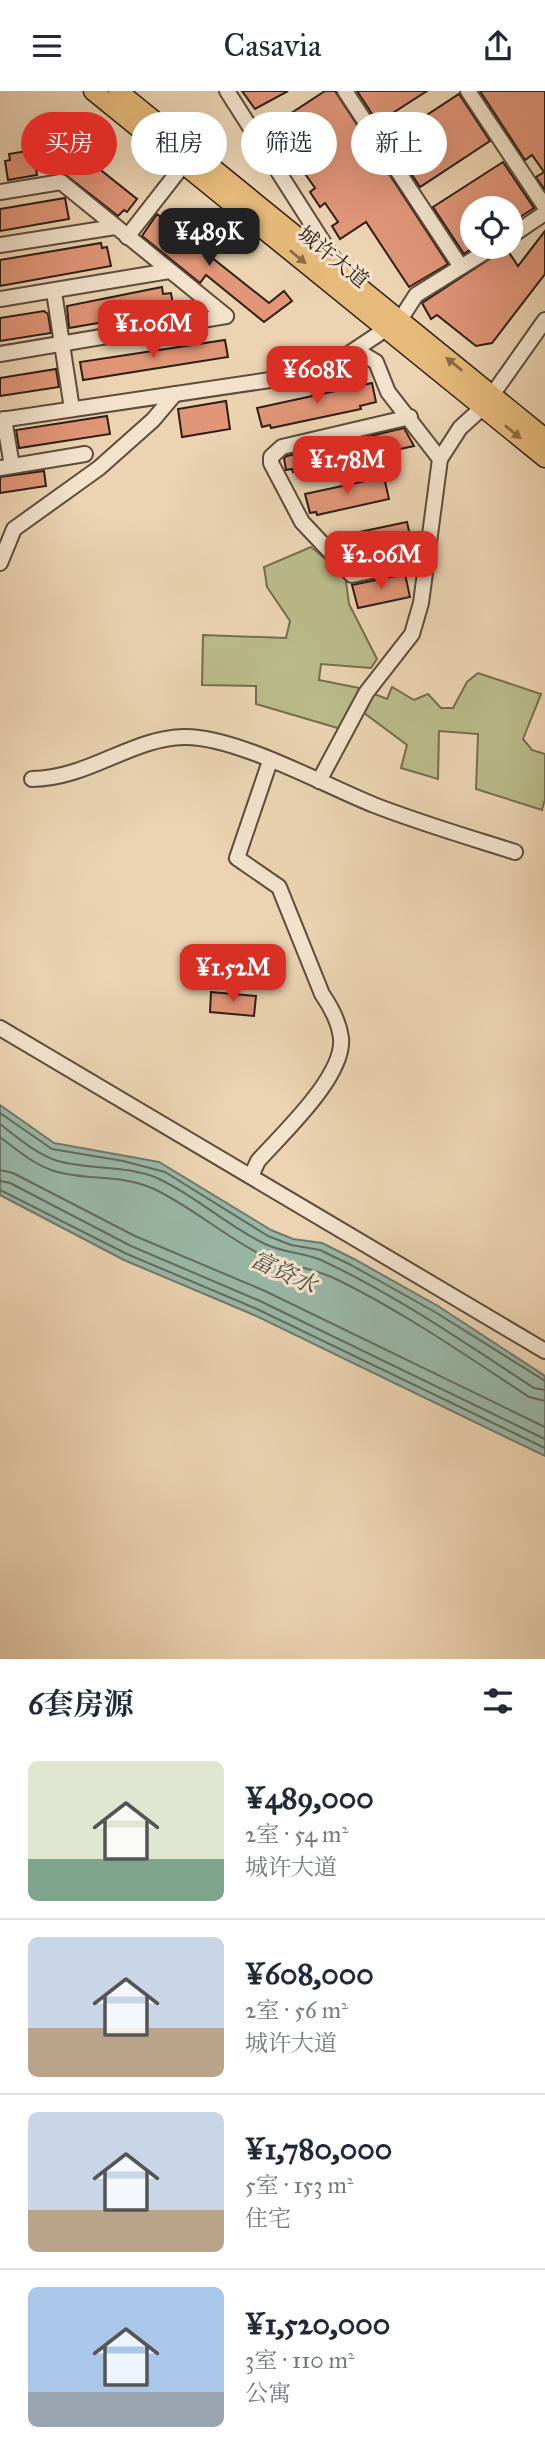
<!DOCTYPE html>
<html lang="zh">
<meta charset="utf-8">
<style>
body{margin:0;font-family:"IM FELL Great Primer","Noto Serif SC",serif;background:#f2f2f3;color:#1f2937;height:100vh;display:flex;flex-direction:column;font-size:26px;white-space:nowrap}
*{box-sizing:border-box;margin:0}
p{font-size:23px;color:#747a83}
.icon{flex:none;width:38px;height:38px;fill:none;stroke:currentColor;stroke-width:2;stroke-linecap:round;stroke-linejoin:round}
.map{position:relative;height:1568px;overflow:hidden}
.details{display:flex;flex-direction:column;background:#fff;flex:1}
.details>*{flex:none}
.top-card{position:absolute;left:21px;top:21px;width:504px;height:63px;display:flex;gap:14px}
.controls{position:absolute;left:460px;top:105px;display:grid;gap:14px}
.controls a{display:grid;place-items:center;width:63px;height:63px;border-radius:50%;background:#fff;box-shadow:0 7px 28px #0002;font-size:35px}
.price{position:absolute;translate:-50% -60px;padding:0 16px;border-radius:14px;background:#d93025;color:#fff;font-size:23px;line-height:46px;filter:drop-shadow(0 2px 4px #0008)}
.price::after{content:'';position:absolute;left:50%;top:42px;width:21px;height:16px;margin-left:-10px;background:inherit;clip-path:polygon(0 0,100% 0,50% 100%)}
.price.active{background:#222;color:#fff}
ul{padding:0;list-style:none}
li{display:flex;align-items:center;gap:21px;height:175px;padding:0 28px}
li+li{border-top:2px solid #e0e1e3}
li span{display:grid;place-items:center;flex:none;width:196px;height:140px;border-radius:10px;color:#555}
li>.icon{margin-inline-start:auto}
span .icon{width:84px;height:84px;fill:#fffc;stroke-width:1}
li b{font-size:30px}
h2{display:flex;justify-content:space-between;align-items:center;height:84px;padding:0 28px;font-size:30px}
.pill{padding:0 24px;border-radius:32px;background:#fff;box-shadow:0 7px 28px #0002;font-size:24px;line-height:63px}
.pill.active{background:#d93025;color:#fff}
header{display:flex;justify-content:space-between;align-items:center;height:91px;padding:0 28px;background:#fff;font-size:32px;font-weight:600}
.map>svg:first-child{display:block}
</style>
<header><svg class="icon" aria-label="menu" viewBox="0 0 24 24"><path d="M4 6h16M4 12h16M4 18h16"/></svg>Casavia<svg class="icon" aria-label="share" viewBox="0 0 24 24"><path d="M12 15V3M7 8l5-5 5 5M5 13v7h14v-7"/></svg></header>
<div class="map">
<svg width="545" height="1568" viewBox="0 0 545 1568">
<rect width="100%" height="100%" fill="#ecd4b2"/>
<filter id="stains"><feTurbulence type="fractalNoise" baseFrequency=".00286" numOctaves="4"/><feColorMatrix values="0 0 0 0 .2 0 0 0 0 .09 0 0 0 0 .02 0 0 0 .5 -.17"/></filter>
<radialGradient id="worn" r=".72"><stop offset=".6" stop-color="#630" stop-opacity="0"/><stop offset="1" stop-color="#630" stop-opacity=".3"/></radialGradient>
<path fill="#babc8a" stroke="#746d50" stroke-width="2" d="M311,456L345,484L349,513L377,568L371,577L321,573L319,589L359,597L387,608L392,596L414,609L428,603L441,617H453L467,591L478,582L541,603L523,648L532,659L545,663V708L542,719L476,698L478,643L439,640L438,688L401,677L407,654L364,622L351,618L341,638L256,613V595L202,594L203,544L286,547L290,530L267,496L264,476Z"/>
<path fill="#99b8a8" stroke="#6e7a6e" stroke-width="2" d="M0,1014L54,1052L159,1071L271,1139L293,1148L322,1152L354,1168L438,1215L545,1285V1365L254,1224L124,1169L0,1104Z"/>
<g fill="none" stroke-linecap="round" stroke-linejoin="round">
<g stroke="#636b5f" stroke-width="2">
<path d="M0,1022L52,1058L123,1070L165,1081L268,1145L291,1154L320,1159L351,1174L435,1221L545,1290"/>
<path d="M0,1033C18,1047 36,1063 58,1070C90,1079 126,1074 157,1087C195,1104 227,1135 265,1153C283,1162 303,1161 321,1169C396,1204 465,1252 534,1297L545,1299"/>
<path d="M0,1046C17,1059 33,1073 54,1080C86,1090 123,1083 154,1098C190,1115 222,1143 258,1162C284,1175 310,1175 338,1189C405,1222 467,1265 529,1306L545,1310"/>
<path d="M0,1079L13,1082L135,1145L265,1200L545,1336"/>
<path d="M0,1090L10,1092L131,1155L260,1210L545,1348"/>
<path d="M0,1099L127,1163L257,1218L545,1357"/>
</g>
</g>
<g fill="#e19678" stroke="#2d1e16" stroke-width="2">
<path d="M242,0H288L255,18Z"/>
<path d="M325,0H335L448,173L409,196L366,131L340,148L332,135L338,131L325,112L320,116L310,101L315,97L303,80L298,83L267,38Z"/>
<path d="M357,0H427L385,27L396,44L459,3L490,50L420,96Z"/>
<path d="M480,0H545V99L536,86L544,81L532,64L525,69Z"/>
<path d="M38,29L137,108L127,121L124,119L118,125L62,81L68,73L28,42Z"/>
<path d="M33,59L37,84L8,89L5,70L10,69L9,63Z"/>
<path d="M503,71L534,117L511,132V117H472V157L464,163L433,116Z"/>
<path d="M65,107L69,128L0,140V118Z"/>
<path d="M157,123L269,212L284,200L292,210L264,231L206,184L200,192L142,145Z"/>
<path d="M545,140V183L492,252L476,255L437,224L431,228L422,212L506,157L518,175Z"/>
<path d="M101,152L102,157L107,156L111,175L0,195V169Z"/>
<path d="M162,196L163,203L171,202L174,219L69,237L67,215Z"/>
<path d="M44,220L48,223L51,242L0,250V227Z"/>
<path d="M225,249L228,266L83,289L80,271Z"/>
<path d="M56,278L59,296L0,305V287Z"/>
<path d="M372,292L376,311L360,315L361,318L271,337L270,334L262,336L257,317Z"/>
<path d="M226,310L230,338L182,346L178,318Z"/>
<path d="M107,325L110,343L19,357L16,339Z"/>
<path d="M404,337L414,355L293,381L292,378L286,379L284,367L287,365Z"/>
<path d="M44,380L46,395L0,402V386Z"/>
<path d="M384,386L389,408L317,424L316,421L310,422L305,403Z"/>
<path d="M407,431L411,449L349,463L345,444Z"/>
<path d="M405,483L410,506L358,517L352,494Z"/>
<path d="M211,901L256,905L254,925L210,921Z"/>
</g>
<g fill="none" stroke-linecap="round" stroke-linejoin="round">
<defs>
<g id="minor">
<path d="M227,0L339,176"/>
<path d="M345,0L461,176"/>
<path d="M468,0L545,116"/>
<path d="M0,101L61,91L226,225"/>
<path d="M511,145L545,122"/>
<path d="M127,146L184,73"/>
<path d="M0,154L115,136"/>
<path d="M54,201L72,318"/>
<path d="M0,208L169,180"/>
<path d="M400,229L416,204L493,156"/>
<path d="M356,259L376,271L388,301L440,368"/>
<path d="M0,263L226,225"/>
<path d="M492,304L545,229"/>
<path d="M410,326L282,356L271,366V372L302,431L352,484L426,469"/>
<path d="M4,328L12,375"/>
<path d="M0,329L290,286L344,266L386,238"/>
<path d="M0,377L85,363"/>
<path d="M0,472L14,438L99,377L153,329L175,303"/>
<path d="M32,688C90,687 131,647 184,646C236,645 324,694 374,714C420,732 468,746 515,761"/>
<path d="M319,690L366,602L412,543L421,512L440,368L460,337L483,316"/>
<path d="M0,937L545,1260"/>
<path d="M251,1085L258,1070C282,1043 345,985 341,947C339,931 331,916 322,903L279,796L237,767L270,670"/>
</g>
<g id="major">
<path d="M93,0L545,367"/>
<path d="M118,0L545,347"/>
</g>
</defs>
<use href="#minor" stroke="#5d4c3d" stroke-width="18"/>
<use href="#major" stroke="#2d1e16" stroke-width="21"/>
<use href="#minor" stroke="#f3e3cd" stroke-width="14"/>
<use href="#major" stroke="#e6ba79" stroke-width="18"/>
</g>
<defs><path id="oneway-solid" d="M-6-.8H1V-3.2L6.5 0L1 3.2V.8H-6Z" transform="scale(1.75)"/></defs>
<g fill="#8a6c48">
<use href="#oneway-solid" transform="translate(298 166) rotate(39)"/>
<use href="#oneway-solid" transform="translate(454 273) rotate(-141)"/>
<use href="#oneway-solid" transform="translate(513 341) rotate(39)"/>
</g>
<g text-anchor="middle" stroke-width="6" stroke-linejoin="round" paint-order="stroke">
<g font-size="21" fill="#2d1e16" stroke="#f3e3cd">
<text transform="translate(333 166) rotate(39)" y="7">城许大道</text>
</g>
<g font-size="23" font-style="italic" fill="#4d4c42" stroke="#f3e3cd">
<text transform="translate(284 1181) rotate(25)" y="8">富资水</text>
</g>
</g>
<rect width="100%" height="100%" filter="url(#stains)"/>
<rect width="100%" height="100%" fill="url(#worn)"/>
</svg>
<div class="controls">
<a><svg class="icon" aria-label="locate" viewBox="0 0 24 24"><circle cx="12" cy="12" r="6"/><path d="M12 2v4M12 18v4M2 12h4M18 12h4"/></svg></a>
</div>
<b class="price active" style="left:209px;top:177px">¥489K</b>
<b class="price" style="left:153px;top:269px">¥1.06M</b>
<b class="price" style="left:317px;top:315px">¥608K</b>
<b class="price" style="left:347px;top:405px">¥1.78M</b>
<b class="price" style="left:381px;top:500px">¥2.06M</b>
<b class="price" style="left:233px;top:913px">¥1.52M</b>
<div class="top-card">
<a class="pill active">买房</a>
<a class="pill">租房</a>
<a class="pill">筛选</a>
<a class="pill">新上</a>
</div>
</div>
<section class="details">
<h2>6套房源<svg class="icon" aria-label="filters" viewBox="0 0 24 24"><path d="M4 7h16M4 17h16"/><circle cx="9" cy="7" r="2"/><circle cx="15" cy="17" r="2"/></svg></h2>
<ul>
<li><span style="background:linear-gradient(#dfe7d0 70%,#7fa58c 0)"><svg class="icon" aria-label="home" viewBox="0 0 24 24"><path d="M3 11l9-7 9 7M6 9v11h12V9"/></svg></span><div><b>¥489,000</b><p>2室 · 54 m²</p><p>城许大道</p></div></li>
<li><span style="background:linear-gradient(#c9d6e8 65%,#b9a48a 0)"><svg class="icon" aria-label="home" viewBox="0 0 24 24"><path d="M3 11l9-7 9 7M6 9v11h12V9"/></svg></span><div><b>¥608,000</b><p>2室 · 56 m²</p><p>城许大道</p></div></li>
<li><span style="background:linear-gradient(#c9d6e8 70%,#b9a48a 0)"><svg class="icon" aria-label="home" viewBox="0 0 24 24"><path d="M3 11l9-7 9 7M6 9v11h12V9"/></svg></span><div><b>¥1,780,000</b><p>5室 · 153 m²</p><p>住宅</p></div></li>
<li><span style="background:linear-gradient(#a9c7e8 75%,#9aa5b1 0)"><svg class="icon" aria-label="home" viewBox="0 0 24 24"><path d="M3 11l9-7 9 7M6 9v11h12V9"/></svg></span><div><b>¥1,520,000</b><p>3室 · 110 m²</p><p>公寓</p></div></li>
</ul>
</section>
